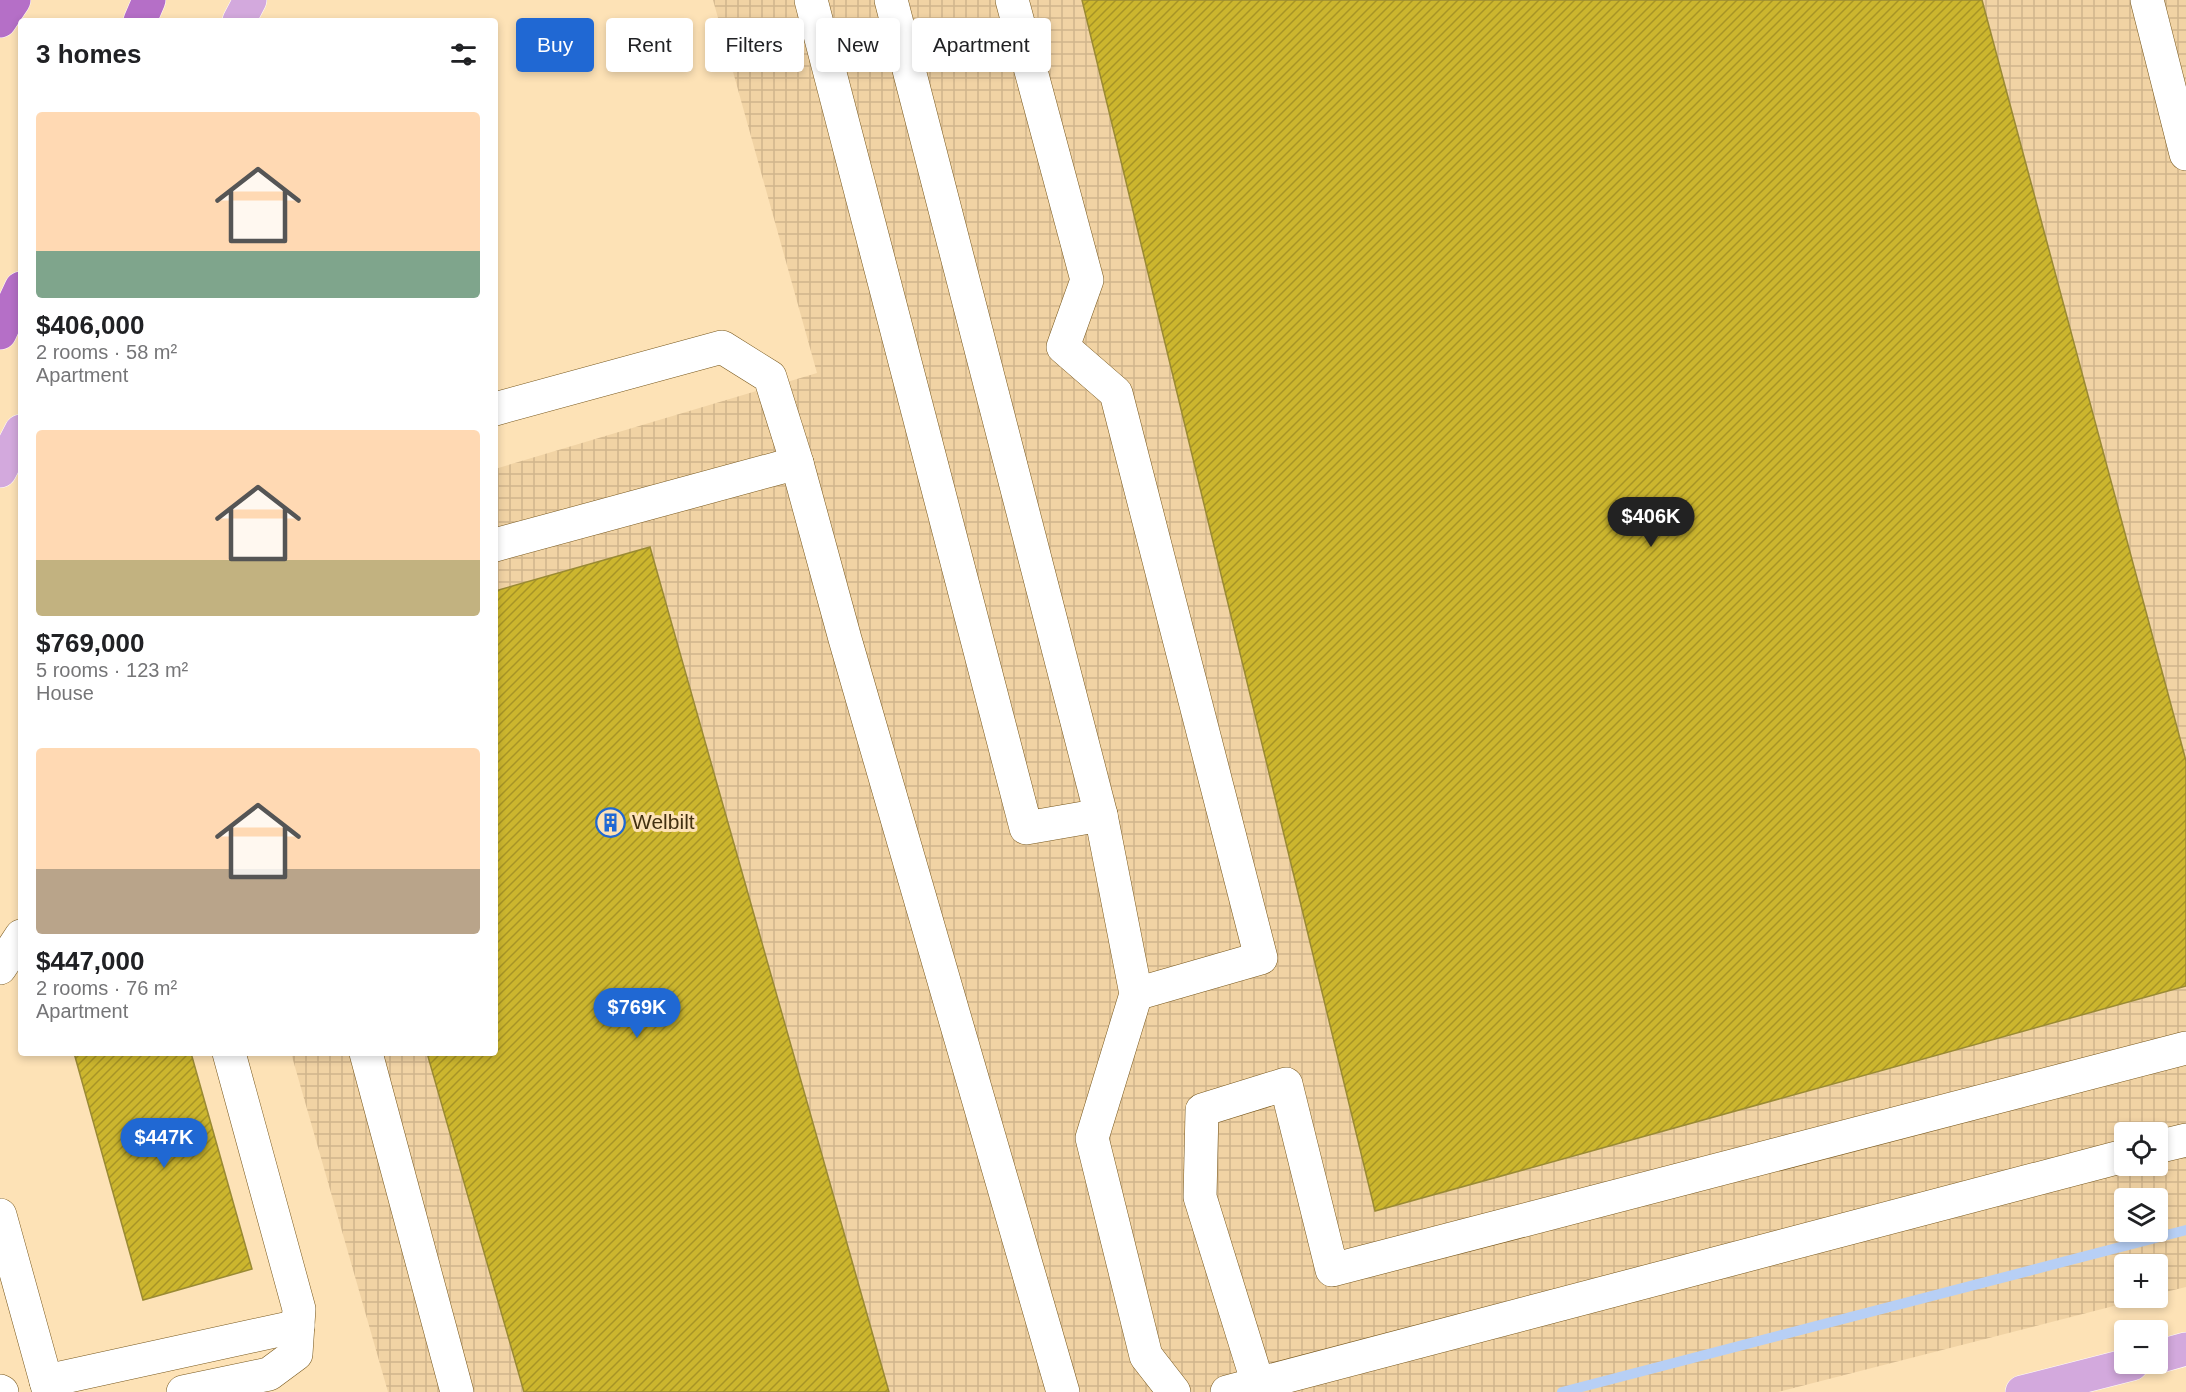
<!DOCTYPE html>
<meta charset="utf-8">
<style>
body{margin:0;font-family:Arial,sans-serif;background:#f2f2f2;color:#202124;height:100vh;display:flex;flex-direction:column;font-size:22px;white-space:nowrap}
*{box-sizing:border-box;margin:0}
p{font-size:20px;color:#757577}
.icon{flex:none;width:33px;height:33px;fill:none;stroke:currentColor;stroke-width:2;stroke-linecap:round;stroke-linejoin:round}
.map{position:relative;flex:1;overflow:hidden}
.drawer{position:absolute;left:18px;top:18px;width:480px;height:1038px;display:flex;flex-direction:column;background:#fff;border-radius:6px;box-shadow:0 3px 9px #0003}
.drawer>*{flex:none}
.guide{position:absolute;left:516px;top:18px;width:570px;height:54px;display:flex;gap:12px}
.tools{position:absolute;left:2114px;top:1122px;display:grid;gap:12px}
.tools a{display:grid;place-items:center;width:54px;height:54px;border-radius:6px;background:#fff;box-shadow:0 3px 9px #0003;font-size:30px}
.price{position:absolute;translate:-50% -51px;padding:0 14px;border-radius:21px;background:#2068d3;color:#fff;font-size:20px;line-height:39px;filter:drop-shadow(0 2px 3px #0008)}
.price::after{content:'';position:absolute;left:50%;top:36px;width:18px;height:14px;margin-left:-9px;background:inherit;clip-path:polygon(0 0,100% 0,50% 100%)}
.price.current{background:#222;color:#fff}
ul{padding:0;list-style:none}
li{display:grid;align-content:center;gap:12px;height:318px;padding:0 18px}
li span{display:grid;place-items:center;height:186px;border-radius:6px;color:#555}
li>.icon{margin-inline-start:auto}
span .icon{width:108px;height:108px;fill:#fffc;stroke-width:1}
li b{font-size:26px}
h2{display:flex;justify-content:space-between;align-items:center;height:72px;padding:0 18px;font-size:26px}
.pill{padding:0 21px;border-radius:6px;background:#fff;box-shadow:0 3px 9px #0003;font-size:21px;line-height:54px}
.pill.current{background:#2068d3;color:#fff}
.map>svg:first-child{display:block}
</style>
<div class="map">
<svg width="2186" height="1392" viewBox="0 0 2186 1392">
<defs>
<pattern id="industrial-grid" width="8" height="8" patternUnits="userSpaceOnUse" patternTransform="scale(1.5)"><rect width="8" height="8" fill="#f1d3a4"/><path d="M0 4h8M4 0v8" fill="none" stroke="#d0b58c"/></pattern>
<pattern id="building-hatch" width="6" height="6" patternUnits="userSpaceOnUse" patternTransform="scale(1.5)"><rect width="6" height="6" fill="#ccb62e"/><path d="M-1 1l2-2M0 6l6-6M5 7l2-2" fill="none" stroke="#a79426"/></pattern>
</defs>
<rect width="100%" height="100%" fill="#fde2b6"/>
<path fill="url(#industrial-grid)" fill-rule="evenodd" d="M713,0H2186V1287L2157,1294V1264H2124V1298H2145L1778,1392H388L291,1053H495V469L817,373ZM2124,1132H2157V1166H2124ZM2124,1198H2157V1232H2124Z"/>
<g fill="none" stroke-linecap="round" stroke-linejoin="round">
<path stroke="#b7cff5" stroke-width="10" d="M1562,1392L2186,1230"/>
</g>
<g fill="url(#building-hatch)" stroke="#9a8a34" stroke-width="1.5">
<path d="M1082,0H1982L2186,761V986L1375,1211Z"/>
<path d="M650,547L889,1392H524L427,1053H495V591Z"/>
<path d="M74,1053H191L252,1269L143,1300Z"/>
</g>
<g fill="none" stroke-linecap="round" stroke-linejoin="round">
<defs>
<g id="minor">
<path d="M811,0L1026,828L1101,815"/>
<path d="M891,0L1101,815L1136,994L1092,1138L1146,1356L1174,1392"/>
<path d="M1012,0L1087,280L1063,347L1116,393L1261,958L1136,994"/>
<path d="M2147,0L2186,154"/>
<path d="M495,409L722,347L770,377L797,463L845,639L1063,1392"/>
<path d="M495,545L797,463"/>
<path d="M0,968L21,936"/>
<path d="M366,1053L457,1392"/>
<path d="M2157,1147L2186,1140"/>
<path d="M0,1215L49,1392"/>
<path d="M46,1381L298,1326"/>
<path d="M1258,1384L1200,1197L1202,1110L1286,1084L1332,1270L2186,1048"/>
<path d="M0,1391L2,1392"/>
<path d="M183,1392L269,1374L296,1354L299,1309L229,1053"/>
<path d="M1227,1392L2124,1156"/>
</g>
<g id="major">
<path d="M239,21L250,0"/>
<path d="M0,471L21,431"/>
<path d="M2157,1357L2186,1349"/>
<path d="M2022,1392L2132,1364"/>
</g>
<g id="highway">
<path d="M0,21L14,0"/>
<path d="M140,21L149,0"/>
<path d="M0,333L21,288"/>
</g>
</defs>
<use href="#minor" stroke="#77571c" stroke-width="34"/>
<use href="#major" stroke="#fff" stroke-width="34"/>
<use href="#highway" stroke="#fff" stroke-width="34"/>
<use href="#minor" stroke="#fff" stroke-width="33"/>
<use href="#major" stroke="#d3a9dd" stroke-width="33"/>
<use href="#highway" stroke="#b56fc7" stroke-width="33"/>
</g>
<defs>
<symbol id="building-ring" viewBox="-11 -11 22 22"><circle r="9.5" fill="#fde2b6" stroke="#2068d3" stroke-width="1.5"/><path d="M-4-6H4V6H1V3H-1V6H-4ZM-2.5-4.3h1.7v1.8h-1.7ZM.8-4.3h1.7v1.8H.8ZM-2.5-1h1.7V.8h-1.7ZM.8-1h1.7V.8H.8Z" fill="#2068d3"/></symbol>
</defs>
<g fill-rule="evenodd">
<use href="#building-ring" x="594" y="806" width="33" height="33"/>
</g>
<g text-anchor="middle" stroke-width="6" stroke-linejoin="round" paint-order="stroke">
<g font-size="21" fill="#423010" stroke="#fde2b6" text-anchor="start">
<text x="632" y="829">Welbilt</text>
</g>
</g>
</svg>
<div class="tools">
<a><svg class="icon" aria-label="locate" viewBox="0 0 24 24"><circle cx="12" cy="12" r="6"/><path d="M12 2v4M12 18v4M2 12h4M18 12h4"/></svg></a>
<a><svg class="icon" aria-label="layers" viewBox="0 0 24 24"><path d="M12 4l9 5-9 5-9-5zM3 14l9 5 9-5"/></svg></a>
<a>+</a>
<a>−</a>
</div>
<b class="price current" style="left:1651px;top:548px">$406K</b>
<b class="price" style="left:637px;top:1039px">$769K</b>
<b class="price" style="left:164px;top:1169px">$447K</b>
<div class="guide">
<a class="pill current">Buy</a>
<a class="pill">Rent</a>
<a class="pill">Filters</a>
<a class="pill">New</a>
<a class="pill">Apartment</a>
</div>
<section class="drawer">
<h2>3 homes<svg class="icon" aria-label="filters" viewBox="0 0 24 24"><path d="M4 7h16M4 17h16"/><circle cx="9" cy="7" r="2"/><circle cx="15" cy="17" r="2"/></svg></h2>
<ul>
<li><span style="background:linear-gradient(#ffd9b3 75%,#7fa58c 0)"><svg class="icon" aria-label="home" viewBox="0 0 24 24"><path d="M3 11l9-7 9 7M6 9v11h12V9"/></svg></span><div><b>$406,000</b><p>2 rooms · 58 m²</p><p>Apartment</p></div></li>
<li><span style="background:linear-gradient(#ffd9b3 70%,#c2b280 0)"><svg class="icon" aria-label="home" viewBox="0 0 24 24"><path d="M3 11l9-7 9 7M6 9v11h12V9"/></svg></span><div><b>$769,000</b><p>5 rooms · 123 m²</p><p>House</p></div></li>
<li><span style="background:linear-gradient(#ffd9b3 65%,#b9a48a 0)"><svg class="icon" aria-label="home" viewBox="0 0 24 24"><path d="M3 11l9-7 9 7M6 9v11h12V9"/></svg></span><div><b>$447,000</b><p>2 rooms · 76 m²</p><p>Apartment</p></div></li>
</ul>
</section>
</div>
